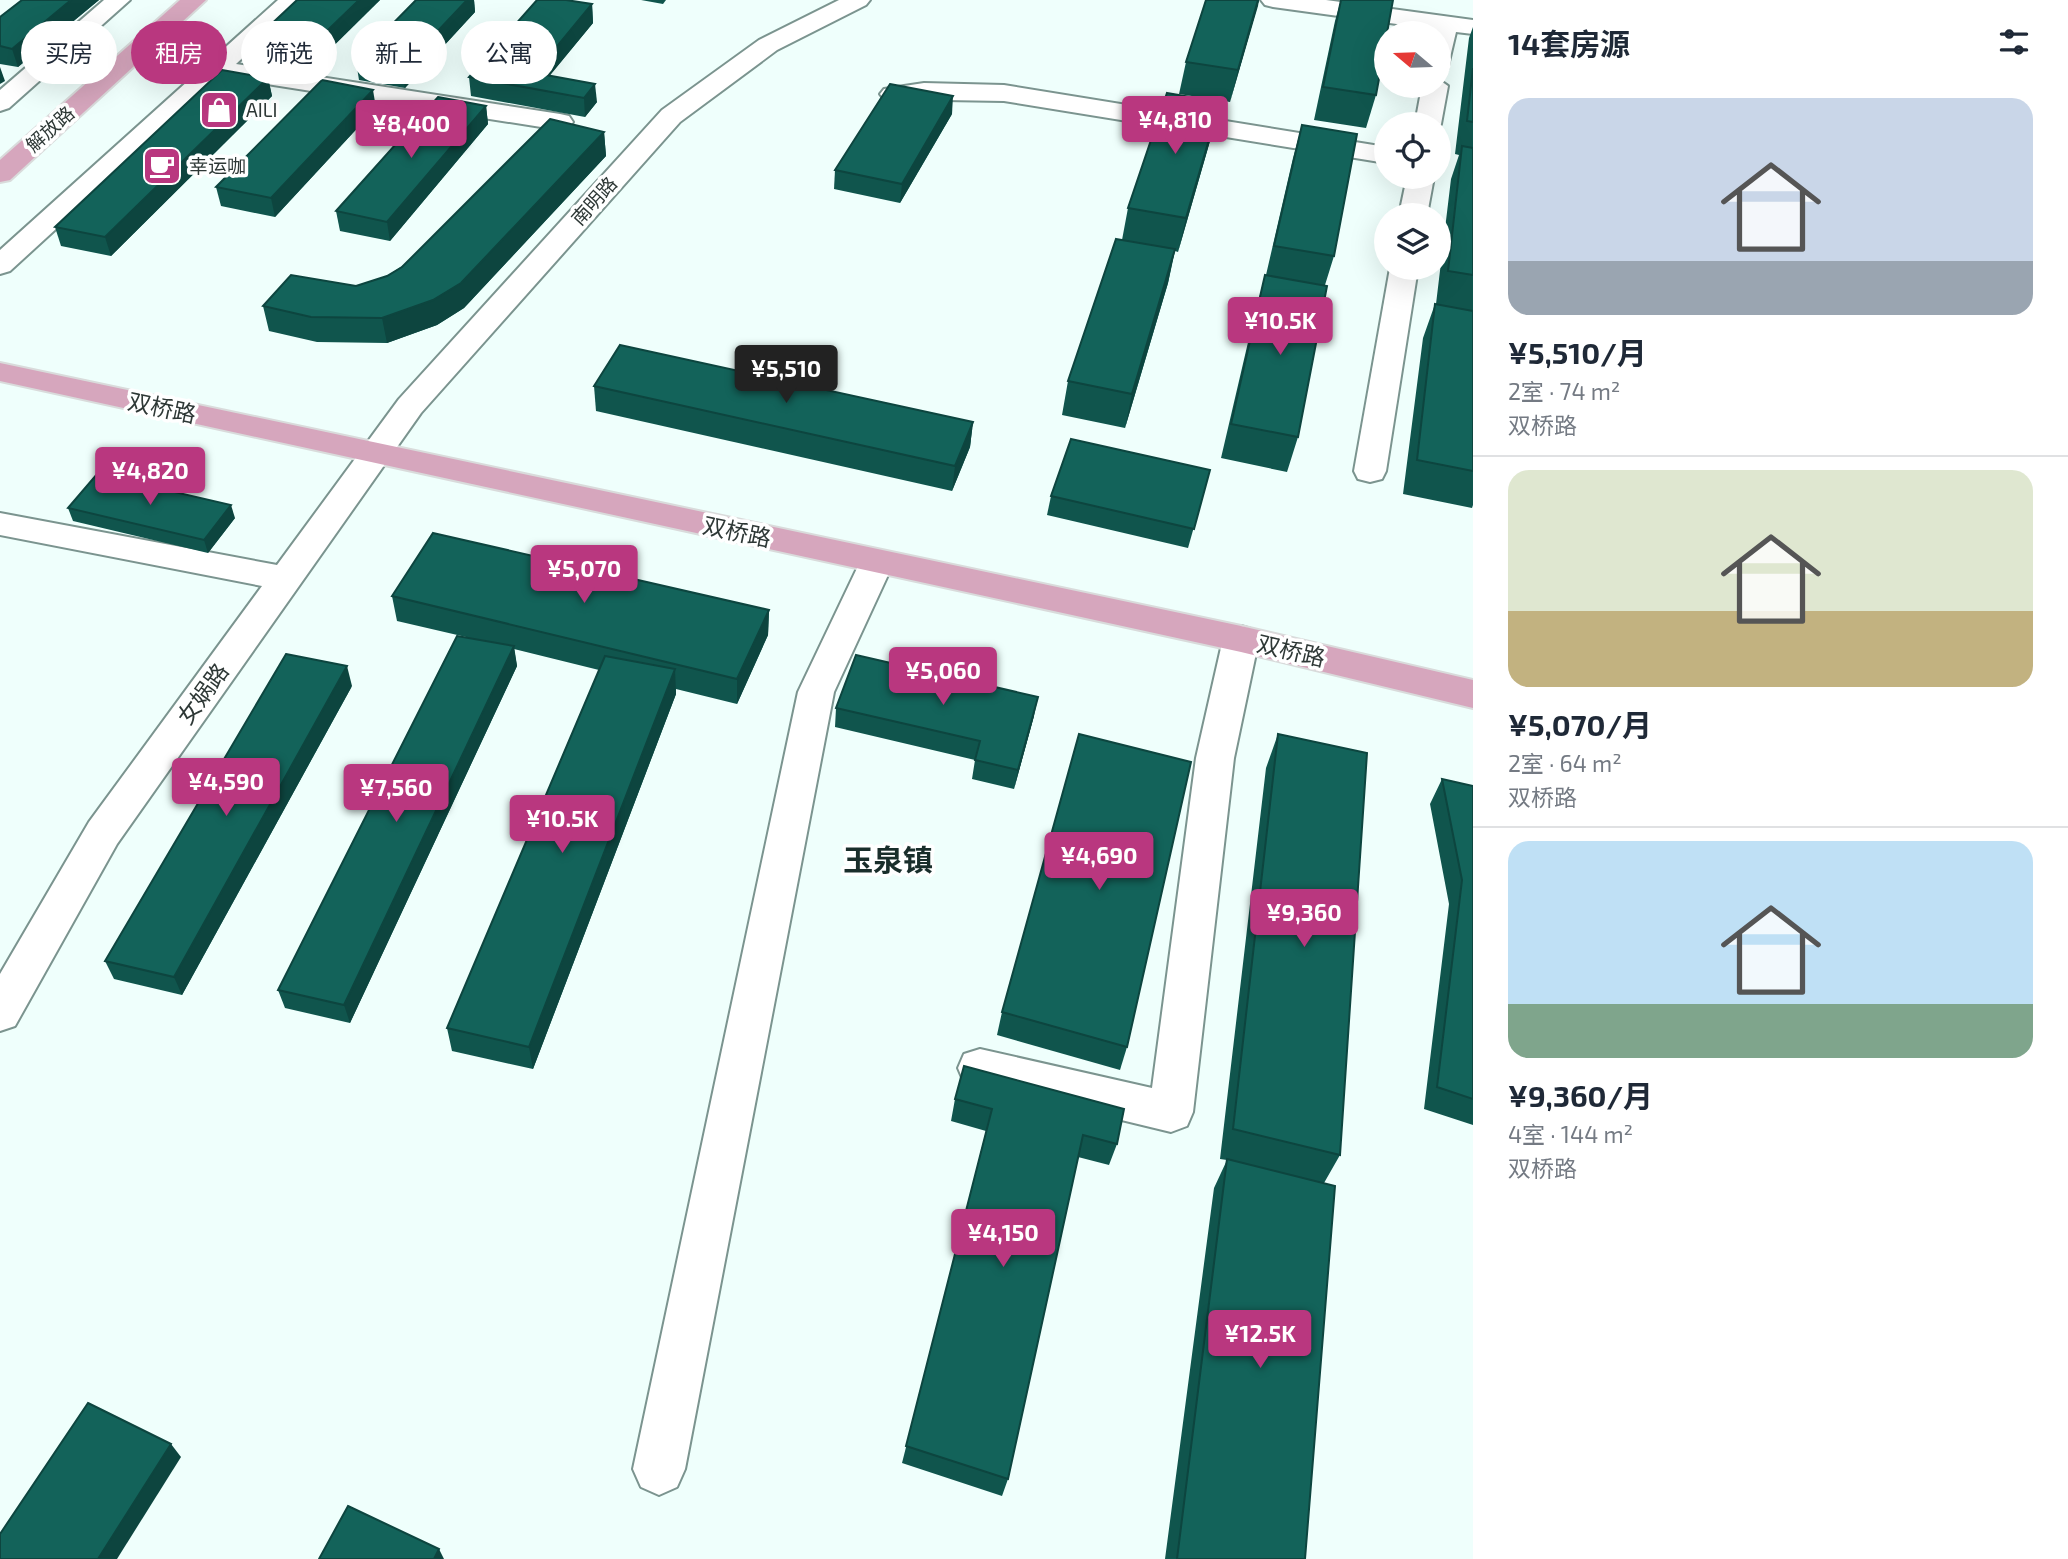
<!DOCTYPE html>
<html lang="zh">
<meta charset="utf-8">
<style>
body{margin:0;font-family:"Exo 2","Noto Sans SC",sans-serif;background:#f2f2f3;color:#1f2937;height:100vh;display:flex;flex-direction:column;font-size:26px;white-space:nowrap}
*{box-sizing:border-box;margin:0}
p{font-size:23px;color:#747a83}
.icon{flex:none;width:38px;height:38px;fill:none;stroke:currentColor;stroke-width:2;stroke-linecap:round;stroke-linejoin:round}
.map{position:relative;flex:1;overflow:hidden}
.details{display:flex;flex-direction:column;background:#fff;width:595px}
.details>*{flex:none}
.top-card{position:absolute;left:21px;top:21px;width:665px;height:63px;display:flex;gap:14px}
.needle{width:46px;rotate:289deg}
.tools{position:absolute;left:1374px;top:21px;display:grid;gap:14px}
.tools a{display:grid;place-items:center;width:77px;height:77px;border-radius:50%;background:#fff;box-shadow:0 7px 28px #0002;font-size:35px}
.price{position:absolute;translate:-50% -60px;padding:0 16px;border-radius:7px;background:#b9377f;color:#fff;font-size:23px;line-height:46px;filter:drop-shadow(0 2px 4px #0008)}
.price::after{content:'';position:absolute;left:50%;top:42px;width:21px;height:16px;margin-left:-10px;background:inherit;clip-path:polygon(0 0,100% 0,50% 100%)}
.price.current{background:#222;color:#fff}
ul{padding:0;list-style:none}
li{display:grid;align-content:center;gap:14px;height:371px;padding:0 35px}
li+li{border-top:2px solid #e0e1e3}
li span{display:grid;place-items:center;height:217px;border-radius:21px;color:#555}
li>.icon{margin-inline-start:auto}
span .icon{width:126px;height:126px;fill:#fffc;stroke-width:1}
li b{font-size:30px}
h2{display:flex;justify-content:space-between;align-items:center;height:84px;padding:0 35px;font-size:30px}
.pill{padding:0 24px;border-radius:32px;background:#fff;box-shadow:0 7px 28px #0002;font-size:24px;line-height:63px}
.pill.current{background:#b9377f;color:#fff}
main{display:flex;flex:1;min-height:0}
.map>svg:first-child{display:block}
</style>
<main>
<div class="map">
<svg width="1473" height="1559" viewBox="0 0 1473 1559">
<rect width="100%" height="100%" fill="#effffc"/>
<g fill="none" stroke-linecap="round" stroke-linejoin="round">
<defs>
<g id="minor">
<path d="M104,0H130L9,108L0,111V90Z"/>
<path d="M278,0H304L236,64L560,114L569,116L573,122L569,128L560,130L222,77L10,271L0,274V250Z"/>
<path d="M839,0H870L866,5L777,50L680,122L421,413L117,844L15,1026L0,1031V974L89,822L262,586L0,535V513L277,565L399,399L662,110L759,40Z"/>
<path d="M1261,0H1326L1473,20V34L1456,32L1447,70L1438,72V33H1432L1433,29L1273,7L1265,5Z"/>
<path d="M1438,79L1448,86L1441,124L1438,128V124H1415L1422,86H1438Z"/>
<path d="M924,83L1004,85L1386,147V163L1004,101L884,99L880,94L884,89Z"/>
<path d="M1407,177H1434L1427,215H1399Z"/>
<path d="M1390,268H1418L1386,471L1382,479L1370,482L1358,479L1354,471Z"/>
<path d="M877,550L889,554L894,562L834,692L685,1469L677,1487L659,1495L641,1487L633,1469L798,692L860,562L865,554Z"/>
<path d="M1241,626L1254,630L1259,639L1234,758L1193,1112L1187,1126L1171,1132L964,1082L958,1068L964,1054L980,1049L1152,1088L1196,758L1223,639L1228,630Z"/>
</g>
<g id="major">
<path d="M180,0H206L10,180L0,182V160Z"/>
<path d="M0,363L1241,626L1473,680V708L1241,652L0,381Z"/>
</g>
</defs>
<use href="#minor" stroke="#7b948f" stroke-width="4"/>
<use href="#major" stroke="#d9dbdb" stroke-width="4"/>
<use href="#minor" fill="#fff" fill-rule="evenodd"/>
<use href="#major" fill="#d6a6bd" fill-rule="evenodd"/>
</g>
<g fill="#10554d">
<path d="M22,0H99L18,67L0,64V17Z"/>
<path d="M297,0H380L305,74L252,64L248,46Z"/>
<path d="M416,0H474L475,12L405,88L359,80L356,61Z"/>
<path d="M641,0H666L663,4Z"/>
<path d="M1206,0H1259L1230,102L1179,94L1186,62Z"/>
<path d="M1341,0H1393L1376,95L1366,128L1314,120L1335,21Z"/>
<path d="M592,4L593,23L549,76L597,102L585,117L471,96L469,77Z"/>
<path d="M1473,27V505L1472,508L1403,494L1423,338L1435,304H1436L1451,179L1459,155L1455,154L1469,38Z"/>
<path d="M268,78L272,96L111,256L61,246L55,227Z"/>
<path d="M1220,102L1212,134L1178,252L1175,251L1168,283L1125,428L1062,415L1068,381L1122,240L1128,208Z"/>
<path d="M486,106L488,124L390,241L340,231L336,211Z"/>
<path d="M376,108L275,217L221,206L216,187Z"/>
<path d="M952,114L900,203L834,189L835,170Z"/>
<path d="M1302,125L1334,256L1325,285L1298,437L1287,472L1221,458L1256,308L1266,275L1293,158Z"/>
<path d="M604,132L606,156L464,308L437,325L387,343L317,342L269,331L263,306L356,286L387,276Z"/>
<path d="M594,386L973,422L970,447L952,491L596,411Z"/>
<path d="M1210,470L1188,548L1047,515L1051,496Z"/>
<path d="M68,508L235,518L208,553L73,521Z"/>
<path d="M392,596L769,610L768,635L737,704L676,689V694L533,1069L452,1051L447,1028L599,670L514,649L517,666L350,1023L285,1008L278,990L466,637L397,621Z"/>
<path d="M352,686L182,995L114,979L105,961Z"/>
<path d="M836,708L1034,716L1014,789L972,779L975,760L835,727Z"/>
<path d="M1278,734L1340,1155L1324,1183L1305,1559H1165L1214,1188L1227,1160L1220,1159L1266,768Z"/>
<path d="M1442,779L1473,786V1125L1424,1109L1449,904L1430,804Z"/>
<path d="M1002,1012L1127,1047L1120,1070L997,1035Z"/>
<path d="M955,1099L1117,1144L1109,1165L1078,1157L1008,1479L1002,1496L902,1463L986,1131L951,1121Z"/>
</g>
<g fill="#0d453f">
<path d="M71,0H99L18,67L12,49Z"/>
<path d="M359,0H380L305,74L301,56Z"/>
<path d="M467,0H474L475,12L405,88L402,69Z"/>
<path d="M1258,0H1259L1258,6L1230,102L1238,70Z"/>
<path d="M592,4L593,23L538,90L535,73Z"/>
<path d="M0,67L5,81L0,84Z"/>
<path d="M268,78L272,96L111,256L105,237Z"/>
<path d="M595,84L597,102L585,117L584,98Z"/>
<path d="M373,90L376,108L275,217L271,198Z"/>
<path d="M953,96L952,114L900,203L902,184Z"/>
<path d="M1220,102L1212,134L1178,252L1186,218Z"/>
<path d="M486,106L488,124L390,241L387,222Z"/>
<path d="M604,132L606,156L464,308L437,325L387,343L382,318Z"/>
<path d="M1175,249L1168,283L1125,428L1132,394Z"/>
<path d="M973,422L970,447L952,491L955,466Z"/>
<path d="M231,505L235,518L208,553L204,540Z"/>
<path d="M769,610L768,635L737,704V679Z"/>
<path d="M514,646L517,666L350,1023L344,1005Z"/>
<path d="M347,666L352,686L182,995L174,977Z"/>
<path d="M675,669L676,694L533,1069L529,1047Z"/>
<path d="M1038,697L1034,716L1014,789L1018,770Z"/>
<path d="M171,1444L181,1457L117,1559H98Z"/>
<path d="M439,1549L444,1559H434Z"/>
</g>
<g fill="#13635a" stroke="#0d453f" stroke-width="2">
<path d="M22,0H71L12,49L0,46V17Z"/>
<path d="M297,0H359L301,56L248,46Z"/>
<path d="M416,0H467L402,69L356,61Z"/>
<path d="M537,0H566L592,4L535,73L595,84L584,98L469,77Z"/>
<path d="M1206,0H1258L1238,70L1186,62Z"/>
<path d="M1341,0H1393L1387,33H1386V41L1376,95L1323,87Z"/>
<path d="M1473,68V122L1467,121Z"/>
<path d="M222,70L268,78L105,237L55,227Z"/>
<path d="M322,80L373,90L271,198L216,187Z"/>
<path d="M890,84L953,96L902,184L835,170Z"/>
<path d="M1167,93L1220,102L1186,218L1128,208Z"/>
<path d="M438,97L486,106L387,222L336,211Z"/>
<path d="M550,119L604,132L461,283L433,300L382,318L311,317L263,306L291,275L356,286L387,276L402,267Z"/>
<path d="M1302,125L1357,134L1334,256L1274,246Z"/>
<path d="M1462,146L1473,148V275L1448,271Z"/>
<path d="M1116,239L1175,249L1132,394L1068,381Z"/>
<path d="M1265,275L1327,286L1298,437L1231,424Z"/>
<path d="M1435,304L1473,311V471L1417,460Z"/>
<path d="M620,345L973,422L955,466L594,386Z"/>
<path d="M1071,439L1210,470L1194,529L1051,496Z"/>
<path d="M97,474L231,505L204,540L68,508Z"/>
<path d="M433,533L769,610L737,679L392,596Z"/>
<path d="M457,636L514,646L344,1005L278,990Z"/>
<path d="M286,654L347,666L174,977L105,961Z"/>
<path d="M856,655L1038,697L1018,770L975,760L980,741L836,708Z"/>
<path d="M605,656L675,669L529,1047L447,1028Z"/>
<path d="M1079,734L1191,762L1127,1047L1002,1012Z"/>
<path d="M1278,734L1367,753L1340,1155L1233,1129Z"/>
<path d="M1442,779L1473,786V1099L1437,1087L1462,880Z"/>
<path d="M964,1066L1124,1109L1117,1144L1083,1135L1008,1479L906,1446L992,1109L955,1099Z"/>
<path d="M1227,1159L1335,1186L1305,1559H1177Z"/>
<path d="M88,1403L171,1444L98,1559H0V1534Z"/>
<path d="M348,1506L439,1549L434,1559H319Z"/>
</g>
<defs>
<symbol id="shop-square" viewBox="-11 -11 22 22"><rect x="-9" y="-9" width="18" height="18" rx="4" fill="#b9377f" stroke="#fff"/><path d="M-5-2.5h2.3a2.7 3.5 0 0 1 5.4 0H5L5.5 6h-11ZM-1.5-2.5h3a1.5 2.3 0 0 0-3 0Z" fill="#fff"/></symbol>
<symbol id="cafe-square" viewBox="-11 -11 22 22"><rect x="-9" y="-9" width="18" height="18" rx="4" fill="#b9377f" stroke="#fff"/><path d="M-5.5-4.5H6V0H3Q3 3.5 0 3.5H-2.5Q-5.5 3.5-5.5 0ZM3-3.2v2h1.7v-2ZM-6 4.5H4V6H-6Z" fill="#fff"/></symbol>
</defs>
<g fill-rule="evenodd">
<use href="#shop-square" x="197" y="88" width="44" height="44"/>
<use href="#cafe-square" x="140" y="144" width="44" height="44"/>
</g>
<g text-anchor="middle" stroke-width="7" stroke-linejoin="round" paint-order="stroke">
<g font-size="19" fill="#2e3836" stroke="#fff" text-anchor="start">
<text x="246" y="117">AILI</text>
<text x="189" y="173">幸运咖</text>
</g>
<g font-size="19" fill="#2e3836" stroke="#fff">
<text transform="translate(50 129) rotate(-42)" y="7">解放路</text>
<text transform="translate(594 201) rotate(-48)" y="7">南明路</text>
</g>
<g font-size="23" fill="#2e3836" stroke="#fff">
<text transform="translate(162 408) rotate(12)" y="8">双桥路</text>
<text transform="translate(737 532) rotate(12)" y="8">双桥路</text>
<text transform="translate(1291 651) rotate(13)" y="8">双桥路</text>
<text transform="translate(203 694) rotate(-54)" y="8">女娲路</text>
</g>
<g font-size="30" font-weight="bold" fill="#192e2b" stroke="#fff">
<text x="888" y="871">玉泉镇</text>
</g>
</g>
</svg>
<div class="tools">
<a><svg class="needle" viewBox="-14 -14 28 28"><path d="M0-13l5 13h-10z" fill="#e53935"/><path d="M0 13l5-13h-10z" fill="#747a83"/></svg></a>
<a><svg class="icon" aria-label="locate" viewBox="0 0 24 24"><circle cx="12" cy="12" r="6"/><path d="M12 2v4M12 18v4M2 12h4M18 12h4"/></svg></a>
<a><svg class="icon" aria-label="layers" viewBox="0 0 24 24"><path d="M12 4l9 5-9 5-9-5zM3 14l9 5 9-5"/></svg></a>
</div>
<b class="price" style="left:1175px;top:156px">¥4,810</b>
<b class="price" style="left:411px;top:160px">¥8,400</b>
<b class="price" style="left:1280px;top:357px">¥10.5K</b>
<b class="price current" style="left:786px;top:405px">¥5,510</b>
<b class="price" style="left:150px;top:507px">¥4,820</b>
<b class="price" style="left:584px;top:605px">¥5,070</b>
<b class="price" style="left:943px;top:707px">¥5,060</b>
<b class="price" style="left:226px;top:818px">¥4,590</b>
<b class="price" style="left:396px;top:824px">¥7,560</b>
<b class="price" style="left:562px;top:855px">¥10.5K</b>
<b class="price" style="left:1099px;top:892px">¥4,690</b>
<b class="price" style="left:1304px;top:949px">¥9,360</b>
<b class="price" style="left:1003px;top:1269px">¥4,150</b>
<b class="price" style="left:1260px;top:1370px">¥12.5K</b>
<div class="top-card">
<a class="pill">买房</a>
<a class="pill current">租房</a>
<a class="pill">筛选</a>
<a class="pill">新上</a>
<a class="pill">公寓</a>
</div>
</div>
<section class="details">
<h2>14套房源<svg class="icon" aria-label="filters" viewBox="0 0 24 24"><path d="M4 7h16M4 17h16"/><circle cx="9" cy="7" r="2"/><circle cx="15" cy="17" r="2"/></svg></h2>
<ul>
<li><span style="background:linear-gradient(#c9d6e8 75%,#9aa5b1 0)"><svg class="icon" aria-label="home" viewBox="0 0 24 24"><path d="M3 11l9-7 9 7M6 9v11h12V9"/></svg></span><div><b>¥5,510/月</b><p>2室 · 74 m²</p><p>双桥路</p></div></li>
<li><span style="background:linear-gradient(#dfe7d0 65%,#c2b280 0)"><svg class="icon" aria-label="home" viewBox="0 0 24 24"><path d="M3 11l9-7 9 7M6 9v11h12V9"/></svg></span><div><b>¥5,070/月</b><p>2室 · 64 m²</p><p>双桥路</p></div></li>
<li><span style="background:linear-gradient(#bfe0f5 75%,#7fa58c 0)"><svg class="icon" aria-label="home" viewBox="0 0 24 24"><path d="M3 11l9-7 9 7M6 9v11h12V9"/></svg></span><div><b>¥9,360/月</b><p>4室 · 144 m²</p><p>双桥路</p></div></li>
</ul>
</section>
</main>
